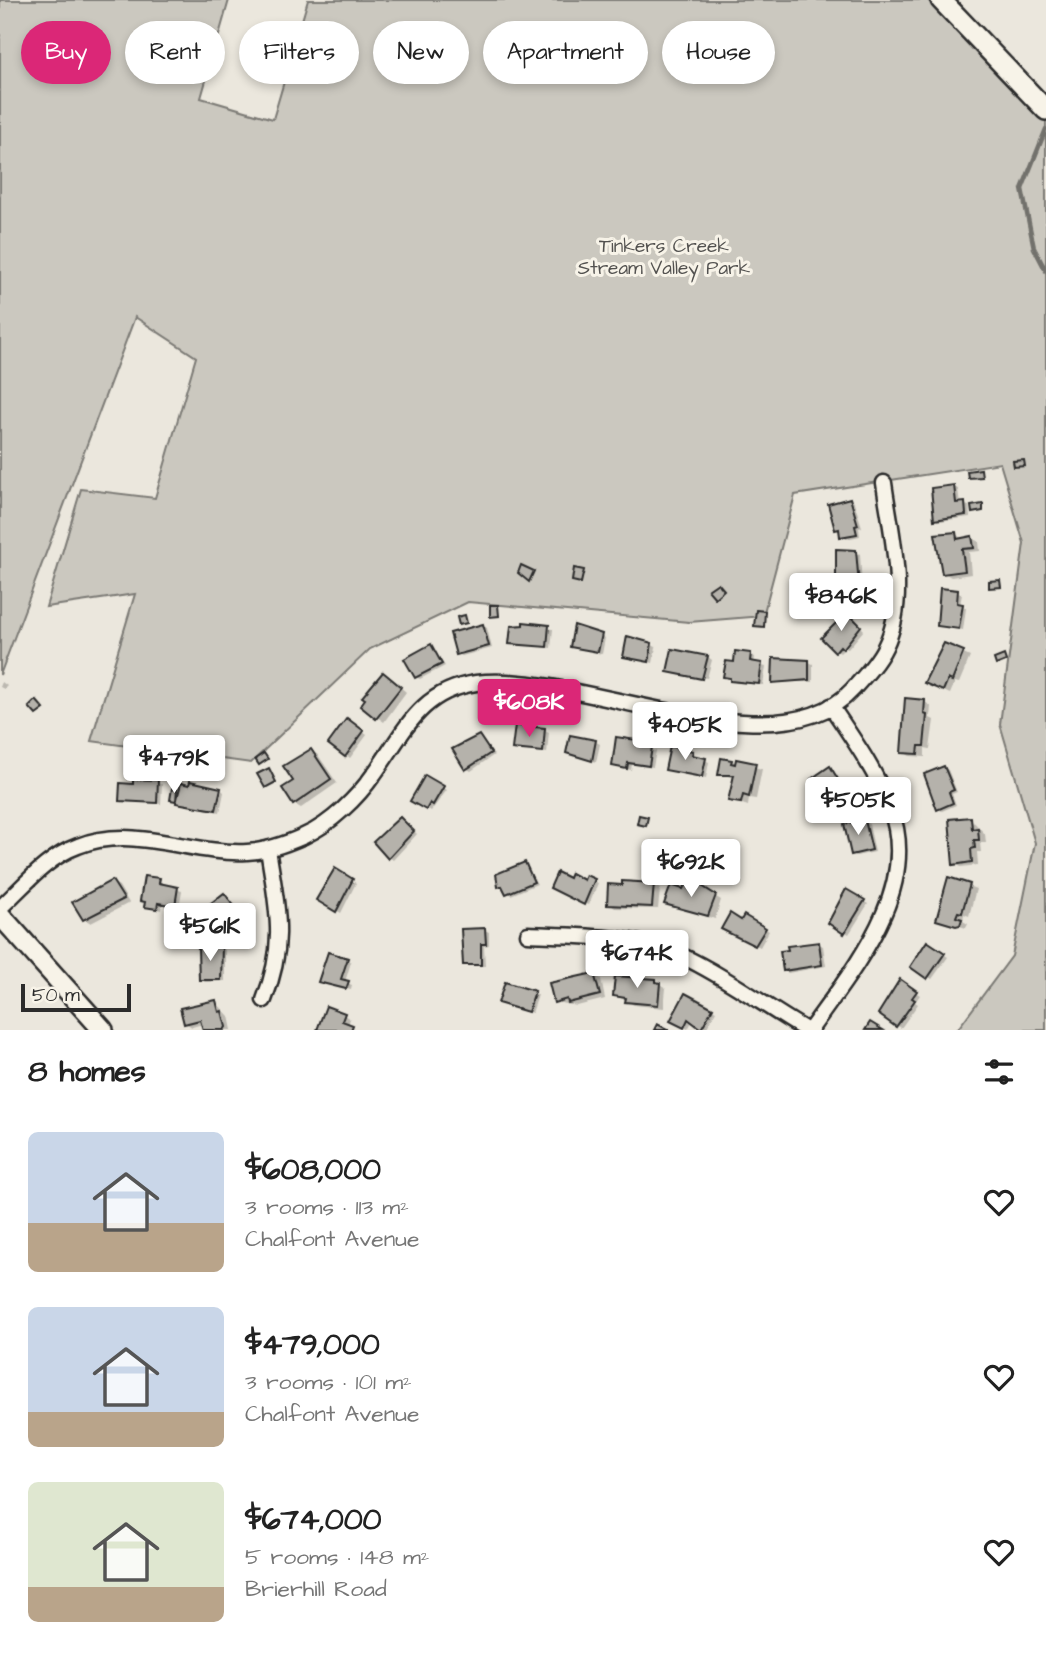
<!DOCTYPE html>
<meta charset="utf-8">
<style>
body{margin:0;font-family:"Architects Daughter",sans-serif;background:#f2f2f2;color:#222;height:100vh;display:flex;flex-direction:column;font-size:26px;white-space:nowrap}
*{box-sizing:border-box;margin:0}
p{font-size:23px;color:#767676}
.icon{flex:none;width:38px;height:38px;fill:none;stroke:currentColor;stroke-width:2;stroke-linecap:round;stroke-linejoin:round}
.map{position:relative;height:1030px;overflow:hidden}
.panel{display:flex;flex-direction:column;background:#fff;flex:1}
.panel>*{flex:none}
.banner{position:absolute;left:21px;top:21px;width:1004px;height:63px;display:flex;gap:14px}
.scale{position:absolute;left:21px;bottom:18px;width:110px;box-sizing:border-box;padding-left:7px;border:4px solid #2b2b2b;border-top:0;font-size:19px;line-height:24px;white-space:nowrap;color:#2b2b2b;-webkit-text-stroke:5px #f7f3e8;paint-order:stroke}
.price{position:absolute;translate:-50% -60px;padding:0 16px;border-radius:7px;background:#fff;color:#222;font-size:23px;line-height:46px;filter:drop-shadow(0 2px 4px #0008)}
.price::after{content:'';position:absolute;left:50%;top:42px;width:21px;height:16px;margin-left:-10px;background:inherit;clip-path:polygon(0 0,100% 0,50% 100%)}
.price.active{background:#db2777;color:#fff}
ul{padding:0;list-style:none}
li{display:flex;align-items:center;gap:21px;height:175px;padding:0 28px}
li span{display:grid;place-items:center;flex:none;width:196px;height:140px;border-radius:10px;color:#555}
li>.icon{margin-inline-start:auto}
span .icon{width:84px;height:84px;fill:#fffc;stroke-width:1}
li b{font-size:30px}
h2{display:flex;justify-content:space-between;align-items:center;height:84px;padding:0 28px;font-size:30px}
.pill{padding:0 24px;border-radius:32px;background:#fff;box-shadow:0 4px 10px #0003;font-size:24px;line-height:63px}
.pill.active{background:#db2777;color:#fff}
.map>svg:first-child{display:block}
</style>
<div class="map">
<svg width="1046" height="1030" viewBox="0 0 1046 1030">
<rect width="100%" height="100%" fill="#ebe7dd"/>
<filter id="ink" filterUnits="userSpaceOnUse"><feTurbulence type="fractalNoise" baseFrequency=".0143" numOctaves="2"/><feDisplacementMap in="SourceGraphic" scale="14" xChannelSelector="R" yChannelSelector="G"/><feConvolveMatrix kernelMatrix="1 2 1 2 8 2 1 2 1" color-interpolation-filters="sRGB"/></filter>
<g filter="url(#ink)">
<path fill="#cbc8bf" stroke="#7b7a75" stroke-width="2" d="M0,0H229L201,98L273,119L308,0H943L1046,117V1030H957L1012,956L1035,843L1000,724L1024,543L1000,463L795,495L763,616L689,622L468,602L370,649L251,763L91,741L135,594L46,607L81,489L155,498L196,357L135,317L0,675Z"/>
<g fill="#0003">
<path d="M954,487L958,489L960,504L969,506L970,517L940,521L936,519Z"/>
<path d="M850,500L854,502L862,527L859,528L860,536L846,539L836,528Z"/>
<path d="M955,533L963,540L972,538L979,542L980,551L969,552L971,574L951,577L944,573Z"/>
<path d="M856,551L860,554L862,587L848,586L844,584V578L837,576Z"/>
<path d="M792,585H798L800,589H794Z"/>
<path d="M942,590L962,594L960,605L966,608L963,630L939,625Z"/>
<path d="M851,616L864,630L848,649L845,648L840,653L836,650Z"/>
<path d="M483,625L487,628L492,648L462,656L458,654Z"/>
<path d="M515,626L553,629L551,648L511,644Z"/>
<path d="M601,636L605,638L602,654L572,646Z"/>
<path d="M652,645L656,647L653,663L625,656Z"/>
<path d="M944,645L970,657L959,683L955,682L950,694L933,686Z"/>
<path d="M431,646L445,666L420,679L416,677Z"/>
<path d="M737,653L751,655L755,657L754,664L766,667L763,685L736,683L725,676L735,664Z"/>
<path d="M708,657L712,660L707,678L671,671Z"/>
<path d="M809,662L813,664V682H774Z"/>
<path d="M390,678L406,692L384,722L362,706Z"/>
<path d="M2,682L7,686L4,689L0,687Z"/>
<path d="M925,702L931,706L930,718L934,720L930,749L925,748V757L910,756L903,752Z"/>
<path d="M351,723L367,735L350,758L346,755Z"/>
<path d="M545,730L549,732L547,753L514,748Z"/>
<path d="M479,737L494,755L471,771L466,768Z"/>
<path d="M596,742L600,744L596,762L572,754Z"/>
<path d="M637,742L640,747L656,751L653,767L632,764L631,770L613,765Z"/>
<path d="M311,751L318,755L337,783L301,808L294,804L295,781Z"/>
<path d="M692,752L696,757L709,762L706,778L667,769Z"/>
<path d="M731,761L762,769L756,799L749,798L748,806L730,800L735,778L720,774Z"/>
<path d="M830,768L850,796L835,806L831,804Z"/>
<path d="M944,768L948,770L957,792L952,794L956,805L942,811L938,809Z"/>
<path d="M426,778L447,790L431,811L413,800Z"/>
<path d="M135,781L162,784L161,804L121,800L134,786Z"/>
<path d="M220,789L224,792L220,812L182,805L173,800L177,791Z"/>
<path d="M400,819L417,834L393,860L389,857Z"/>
<path d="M971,819L985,834L986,843H980L981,852H977L978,865L961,867L954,863Z"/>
<path d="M865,822L869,824L875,852L856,856L852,853Z"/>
<path d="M525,864L537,884L511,895L500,886Z"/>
<path d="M335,871L356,883L341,913L318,899Z"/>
<path d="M587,878L598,883L589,905L552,887L585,882Z"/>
<path d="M950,879L976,889L969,916L964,914L963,921L968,924L966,928L938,919Z"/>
<path d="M159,880L163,886L182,891L179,907L162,904L161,910L146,906Z"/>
<path d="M112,882L119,886L129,903L91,923L84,919Z"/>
<path d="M653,885L660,889L658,909L615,908L609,904Z"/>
<path d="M698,886L721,900L715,919L666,903L684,891H696Z"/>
<path d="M847,891L868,904L849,934L830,923Z"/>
<path d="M224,895L251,926L239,935L229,926L223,925Z"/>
<path d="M744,917L769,931L760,947L724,929L742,922Z"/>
<path d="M485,930L489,932V945L484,946L485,966H469L465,964Z"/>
<path d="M819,944L823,946L826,966L788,973L784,970Z"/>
<path d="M928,944L948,957L932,979L912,966Z"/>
<path d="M221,948L225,950V981L205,982L201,979Z"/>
<path d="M347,960L351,962L345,982L352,985L351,990L324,983Z"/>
<path d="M594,975L601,979L605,999L577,1006L556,1002Z"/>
<path d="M655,981L666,988L664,1008L634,1005L615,995Z"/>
<path d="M900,982L920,995L915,1002L918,1004L901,1028L880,1014Z"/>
<path d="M534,993L538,995L532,1013L505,1004Z"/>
<path d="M686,995L716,1011L706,1029L693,1020L688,1029L672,1020Z"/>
<path d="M216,1002L229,1016L232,1030H204L203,1024L192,1027L185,1023Z"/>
<path d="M344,1015L350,1019L348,1025L357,1030H320Z"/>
</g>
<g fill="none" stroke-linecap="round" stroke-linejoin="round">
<path stroke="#72716c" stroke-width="4.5" d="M1046,129L1022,189L1034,248L1046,271"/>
</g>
<g fill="#b5b2ab" stroke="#2b2b2b" stroke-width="2">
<path d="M555,67L556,78H551L550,68Z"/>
<path d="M1024,460L1025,466L1014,467L1013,461Z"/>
<path d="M981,469L982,477L968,478L967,471Z"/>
<path d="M954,485L956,503L965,502L966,515L934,520L931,488Z"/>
<path d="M850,498L858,525L855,526L857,534L840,537L839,529L835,530L828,504Z"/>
<path d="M983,504V511L972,513L971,506Z"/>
<path d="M956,532L957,539L972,536L974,548L962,549L965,571L942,574L935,534Z"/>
<path d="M836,549L856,550L859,586L842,585V577H836Z"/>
<path d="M521,565L534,571L529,582L518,573Z"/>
<path d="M574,568L584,570L581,583L572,581Z"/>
<path d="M1000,580L1001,587L989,588V581Z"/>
<path d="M718,583L724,590L715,598L708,590Z"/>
<path d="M940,588L958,590L957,603L963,604L959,629L937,626Z"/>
<path d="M490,605H498L499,616L490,617Z"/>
<path d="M756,610L765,611L764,627L754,626Z"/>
<path d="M847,612L861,626L843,649L840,646L835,652L821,638Z"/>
<path d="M465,615L467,623L459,625L457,617Z"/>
<path d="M523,622L549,625L547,647L509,644L511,626L523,625Z"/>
<path d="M483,624L489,646L456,655L450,633Z"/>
<path d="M574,625L602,634L598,652L570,647Z"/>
<path d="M627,636L652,643L649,662L623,657Z"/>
<path d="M944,643L964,651L952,681L948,679L943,691L924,683Z"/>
<path d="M431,644L442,664L415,678L404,659Z"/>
<path d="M672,649L708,656L702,679L667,672Z"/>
<path d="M735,651L751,653L750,661L762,663L759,684L730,681V678L723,677L726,661L734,662Z"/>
<path d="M1004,655L1006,661L996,665L994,659Z"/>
<path d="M773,658L809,660V680L772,683Z"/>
<path d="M383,672L401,687L376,719L360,706L365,699L362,697Z"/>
<path d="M905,698L925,700L924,714L927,715L924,746H919L918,754L901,753Z"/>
<path d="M36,700L44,709L36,715L29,707Z"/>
<path d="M347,718L364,731L345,757L328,744Z"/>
<path d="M515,725L545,728L543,752L512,749Z"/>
<path d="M479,735L491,753L465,770L452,749Z"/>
<path d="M570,735L596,740L592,761L566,753Z"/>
<path d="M616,737L637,740V745L652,747L649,766L628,763L627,769L612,766Z"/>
<path d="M670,746L693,751L692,755L706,758L702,777L665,770Z"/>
<path d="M311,749L331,779L293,805L282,788L293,781L283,766Z"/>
<path d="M264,753L268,759L259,765L255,759Z"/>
<path d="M721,758L732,760L731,763L735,764L736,759L756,763L749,797L743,795L741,803L728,801L734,775H718Z"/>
<path d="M830,766L847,794L830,805L811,779Z"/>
<path d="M944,766L954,790L949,792L953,803L937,810L924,774Z"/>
<path d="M269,768L276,782L265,788L257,774Z"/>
<path d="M425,775L444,786L433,805L430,803L426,810L410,801Z"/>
<path d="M133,779L158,780L157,803L119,801L120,783L133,784Z"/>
<path d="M190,781L221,788L216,810L176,803L181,783L189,785Z"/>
<path d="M172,788L177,789L176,801L170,800Z"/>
<path d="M639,815L648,817L646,826L637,824Z"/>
<path d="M400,817L414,831L388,859L373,842Z"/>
<path d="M971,817L972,829L978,828L979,840H974L975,848L971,849L972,862L953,865L949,819Z"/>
<path d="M865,820L872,850L851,855L844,824Z"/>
<path d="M525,862L534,882L506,894L502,886L498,887L496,874Z"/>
<path d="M335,868L353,879L336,912L316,900Z"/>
<path d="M557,872L569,878L571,873L584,880L586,875L595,879L584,905L550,888Z"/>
<path d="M144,876L160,878L159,883L178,887L175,906L158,903L157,909L144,907L145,902L140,901Z"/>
<path d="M948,877L970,884L962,913L958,912L956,917L962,919L960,925L956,926L936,920Z"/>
<path d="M112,880L124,899L83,920L72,902Z"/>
<path d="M622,881L654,883L652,907L607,905L608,884L622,885Z"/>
<path d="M697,883L716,895L708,916L664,904L671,885L683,889L685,885L695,888Z"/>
<path d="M846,889L865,900L844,934L828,923Z"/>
<path d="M224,893L248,923L234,934L225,924L222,927L206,907Z"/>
<path d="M730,913L741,920L744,915L766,928L755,946L721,929Z"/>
<path d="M485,928L486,944H481V965H463L461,929Z"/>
<path d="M927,941L945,953L927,979L910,967Z"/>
<path d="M819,942L822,965L783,971L780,951L788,950L787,946Z"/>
<path d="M222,946L221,980H199L198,947Z"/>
<path d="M328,952L348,958L341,979L349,981L346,989L318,982Z"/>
<path d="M594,973L600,995L568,1003L567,999L554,1003L549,983Z"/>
<path d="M615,976L656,979V982L660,983L658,1005L625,1002L626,998L613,996Z"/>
<path d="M900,979L917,991L912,998L915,1000L896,1027L878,1014Z"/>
<path d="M505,982L535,991L528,1012L498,1003Z"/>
<path d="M685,993L713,1008L701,1029L688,1019L684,1028L670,1021Z"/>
<path d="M216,1000L219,1012L222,1011L226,1027L224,1030H203L200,1020L184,1024L180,1008Z"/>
<path d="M326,1006L345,1013L342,1021L353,1025L351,1030H317Z"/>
<path d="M870,1022L883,1030H865Z"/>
<path d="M657,1024L669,1030H654Z"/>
</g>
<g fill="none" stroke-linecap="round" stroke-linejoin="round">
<defs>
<g id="street">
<path d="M0,908C24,886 47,857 78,846C134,824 190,855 247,852C267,851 286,844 304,836C331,824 358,797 374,774C404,733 419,691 476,683C577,669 777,774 853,689C864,677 878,662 885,647C909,599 891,534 884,483"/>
<path d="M528,934C578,936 635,935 682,956C725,976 765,1006 806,1030"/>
<path d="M264,1000C287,942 277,908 268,849"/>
<path d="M810,1030C853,969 922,888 890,808C876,771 853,739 831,706"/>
</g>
<g id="secondary">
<path d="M941,0L1046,110"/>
<path d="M0,915L103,1030"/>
</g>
</defs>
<use href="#street" stroke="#2b2b2b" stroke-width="19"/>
<use href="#secondary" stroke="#2b2b2b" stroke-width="24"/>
<use href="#street" stroke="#f7f3e8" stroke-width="14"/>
<use href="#secondary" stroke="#f7f3e8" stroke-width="19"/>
</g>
</g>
<g text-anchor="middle" stroke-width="6" stroke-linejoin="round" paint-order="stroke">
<g font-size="19" fill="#535250" stroke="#f7f3e8">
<text x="664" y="252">Tinkers Creek<tspan x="664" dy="22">Stream Valley Park</tspan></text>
</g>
</g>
</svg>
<div class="scale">50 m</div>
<b class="price" style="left:841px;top:633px">$846K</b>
<b class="price active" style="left:529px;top:739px">$608K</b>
<b class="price" style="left:685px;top:762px">$405K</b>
<b class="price" style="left:174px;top:795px">$479K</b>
<b class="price" style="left:858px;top:837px">$505K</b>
<b class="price" style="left:691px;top:899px">$692K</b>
<b class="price" style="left:210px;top:963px">$561K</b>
<b class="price" style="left:637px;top:990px">$674K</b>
<div class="banner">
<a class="pill active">Buy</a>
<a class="pill">Rent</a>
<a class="pill">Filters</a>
<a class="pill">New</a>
<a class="pill">Apartment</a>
<a class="pill">House</a>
</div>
</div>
<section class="panel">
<h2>8 homes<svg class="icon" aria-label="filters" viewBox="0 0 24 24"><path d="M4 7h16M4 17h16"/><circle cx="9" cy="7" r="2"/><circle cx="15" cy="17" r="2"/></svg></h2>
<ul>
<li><span style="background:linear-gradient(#c9d6e8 65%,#b9a48a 0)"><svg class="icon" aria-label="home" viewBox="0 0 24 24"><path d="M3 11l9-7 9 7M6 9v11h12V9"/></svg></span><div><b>$608,000</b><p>3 rooms · 113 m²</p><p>Chalfont Avenue</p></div><svg class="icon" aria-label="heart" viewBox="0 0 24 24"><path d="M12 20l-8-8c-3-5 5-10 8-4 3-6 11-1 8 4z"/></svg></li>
<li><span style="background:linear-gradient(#c9d6e8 75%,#b9a48a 0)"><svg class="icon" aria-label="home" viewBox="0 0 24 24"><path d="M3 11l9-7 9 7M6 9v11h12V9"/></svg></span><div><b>$479,000</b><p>3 rooms · 101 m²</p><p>Chalfont Avenue</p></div><svg class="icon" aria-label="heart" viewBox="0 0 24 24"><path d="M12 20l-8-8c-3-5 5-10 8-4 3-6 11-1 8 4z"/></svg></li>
<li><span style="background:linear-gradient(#dfe7d0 75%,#b9a48a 0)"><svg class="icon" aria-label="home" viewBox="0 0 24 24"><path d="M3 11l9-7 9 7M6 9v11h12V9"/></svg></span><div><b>$674,000</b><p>5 rooms · 148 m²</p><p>Brierhill Road</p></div><svg class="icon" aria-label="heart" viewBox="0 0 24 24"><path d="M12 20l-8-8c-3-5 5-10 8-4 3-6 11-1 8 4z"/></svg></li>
</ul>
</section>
